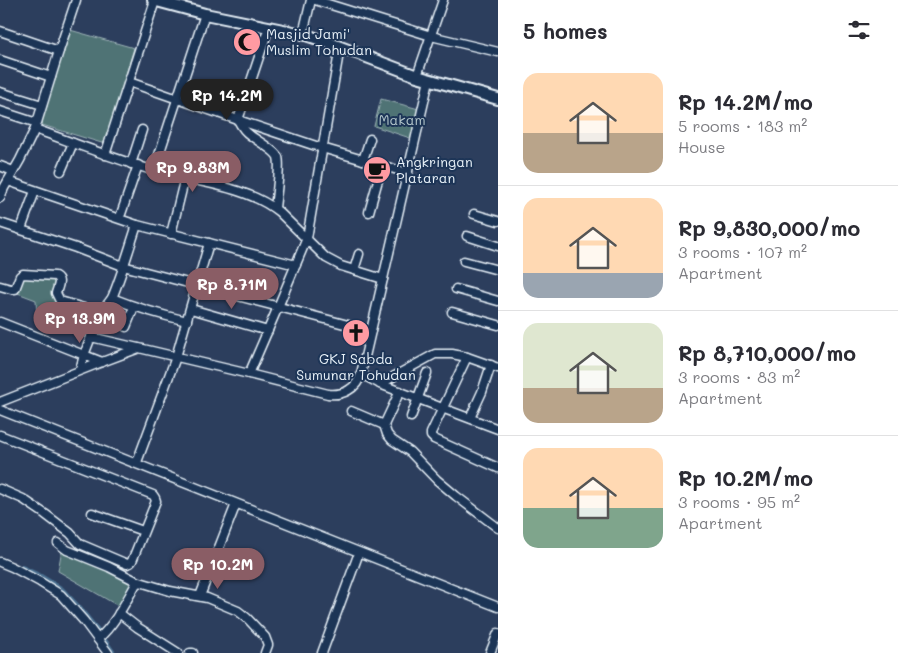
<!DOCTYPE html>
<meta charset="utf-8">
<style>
body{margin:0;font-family:Mali,sans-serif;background:#f2f2f3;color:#2b2b33;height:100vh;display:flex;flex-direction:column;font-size:19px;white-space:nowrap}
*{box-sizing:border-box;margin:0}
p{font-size:16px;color:#7c7c81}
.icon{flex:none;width:28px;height:28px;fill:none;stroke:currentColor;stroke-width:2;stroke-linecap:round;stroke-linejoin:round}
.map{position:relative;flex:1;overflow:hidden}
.panel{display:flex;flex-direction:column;background:#fff;width:400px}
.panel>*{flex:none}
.price{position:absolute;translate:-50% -42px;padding:0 11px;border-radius:18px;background:#8a5d65;color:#fff;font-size:16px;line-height:32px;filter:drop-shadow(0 1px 2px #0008)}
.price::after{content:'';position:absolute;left:50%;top:30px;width:15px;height:11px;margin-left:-8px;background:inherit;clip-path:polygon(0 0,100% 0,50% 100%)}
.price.active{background:#222;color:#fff}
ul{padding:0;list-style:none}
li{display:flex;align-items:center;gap:15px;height:125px;padding:0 25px}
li+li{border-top:1px solid #e1e1e2}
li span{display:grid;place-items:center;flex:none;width:140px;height:100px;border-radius:15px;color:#555}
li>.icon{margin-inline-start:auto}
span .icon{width:60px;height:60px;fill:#fffc;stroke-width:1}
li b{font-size:21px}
h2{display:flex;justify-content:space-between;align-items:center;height:60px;padding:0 25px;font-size:21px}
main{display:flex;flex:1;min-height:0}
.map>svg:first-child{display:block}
</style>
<main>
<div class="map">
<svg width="498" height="653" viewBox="0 0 498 653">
<rect width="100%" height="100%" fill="#2c3e5d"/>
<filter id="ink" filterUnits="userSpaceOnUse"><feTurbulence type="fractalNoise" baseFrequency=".02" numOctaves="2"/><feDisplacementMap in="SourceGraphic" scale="10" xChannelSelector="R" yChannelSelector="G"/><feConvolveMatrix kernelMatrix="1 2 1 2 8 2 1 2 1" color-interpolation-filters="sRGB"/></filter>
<g filter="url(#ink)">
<g fill="#4f7374" stroke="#9cb2b6">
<path d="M70,30L134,48L105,144L39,124Z"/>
<path d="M381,99L419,109L413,139L374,126Z"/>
<path d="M21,276L57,279L56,299L47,323L37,319L36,300L15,292Z"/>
<path d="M62,549L134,582L120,607L58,571Z"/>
</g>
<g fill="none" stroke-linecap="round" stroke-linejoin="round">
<path stroke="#466d8e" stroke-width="6" d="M22,568L41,577L61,589L77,606L99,633L113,653"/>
<defs>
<g id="minor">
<path d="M315,0L431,36L498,52"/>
<path d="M269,27L238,120L322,148L408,173"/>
<path d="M0,31L59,51"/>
<path d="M303,34L311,0"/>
<path d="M0,60L51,77"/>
<path d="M417,76L443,0"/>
<path d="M129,82L238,120C241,126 244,131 250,135C256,140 275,150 278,157C281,167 276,197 275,208"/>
<path d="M0,92L42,105"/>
<path d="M0,111L37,123"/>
<path d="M35,129C74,143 112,158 152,170C192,182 246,185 279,212L326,258L341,266L383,279"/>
<path d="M105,155L155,1"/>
<path d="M363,160L370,139"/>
<path d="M131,164L142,130"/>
<path d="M0,166L13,171"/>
<path d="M154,170L205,14"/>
<path d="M61,171L73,143"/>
<path d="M8,181L137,225L296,265"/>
<path d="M0,198L4,188L20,160L35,129L59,51L76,0"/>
<path d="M369,212L382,166"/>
<path d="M121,214L138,165"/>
<path d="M474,214L498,221"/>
<path d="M0,223L76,248L123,266L371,331"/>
<path d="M21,229L35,191"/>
<path d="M171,234L185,177"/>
<path d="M467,236L498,246"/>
<path d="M464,261L498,270"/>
<path d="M354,270L359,254"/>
<path d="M0,286L11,289H15L20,276L23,274L55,276C62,280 58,286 56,293L60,301L101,313"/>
<path d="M456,289L498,301"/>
<path d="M112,298C122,274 129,249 137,225"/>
<path d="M191,309L268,331"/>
<path d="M452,312L498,325"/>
<path d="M0,322L84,355L91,337L138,348"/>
<path d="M126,327L134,307"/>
<path d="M91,337L99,315L112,298C137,308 161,315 187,321"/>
<path d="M467,357L431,433V436L434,439L498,468"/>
<path d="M80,370L84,355L102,362"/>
<path d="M249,374L278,307L307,238L340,47"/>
<path d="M361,374L380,384L442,408L498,429"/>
<path d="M380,384L435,354H452L467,357L498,368"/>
<path d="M400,391L384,425L387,434L392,440L410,452L437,480L456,496L498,528"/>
<path d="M0,402L102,362L139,348L249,374L328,394C342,396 357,389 361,374L429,80"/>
<path d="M0,410L498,607"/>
<path d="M351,411L384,425"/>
<path d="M411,417L427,373"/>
<path d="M470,418L482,392L491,365"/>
<path d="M0,435L153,495L155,498L156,501L132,561L130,563L127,564L80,544L70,533L45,514L23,499L0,489"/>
<path d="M137,462L176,357L209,243"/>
<path d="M92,513L143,531"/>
<path d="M58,543L67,550L109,567L138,582"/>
<path d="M0,562L12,567L40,582L61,595L84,621L108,653"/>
<path d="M200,596L236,504"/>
<path d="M119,613L137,627L178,653"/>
<path d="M98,639C115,624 125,603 136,584L140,582L170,591L207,598L238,611L247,618L265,637L268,645L265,653"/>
<path d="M190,653H193"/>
<path d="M322,653L357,558"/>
<path d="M490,653L498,633"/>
</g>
<path id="major" d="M153,0L205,14L303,34L327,42L417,76L498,99"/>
</defs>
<use href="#minor" stroke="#e8f1f8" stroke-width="11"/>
<use href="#major" stroke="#e8f1f8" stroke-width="14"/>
<use href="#minor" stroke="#1d3557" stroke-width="8"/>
<use href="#major" stroke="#1d3557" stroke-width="10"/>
</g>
</g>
<defs>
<symbol id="mosque-disc" viewBox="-11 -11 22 22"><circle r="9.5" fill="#ff9aa2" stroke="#1d3557"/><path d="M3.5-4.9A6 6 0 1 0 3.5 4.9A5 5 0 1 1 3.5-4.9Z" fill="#111"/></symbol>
<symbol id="cafe-disc" viewBox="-11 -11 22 22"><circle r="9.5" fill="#ff9aa2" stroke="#1d3557"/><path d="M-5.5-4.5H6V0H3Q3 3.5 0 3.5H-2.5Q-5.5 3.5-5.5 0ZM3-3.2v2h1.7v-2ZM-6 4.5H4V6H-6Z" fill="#111"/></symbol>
<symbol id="church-disc" viewBox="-11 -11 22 22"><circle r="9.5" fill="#ff9aa2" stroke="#1d3557"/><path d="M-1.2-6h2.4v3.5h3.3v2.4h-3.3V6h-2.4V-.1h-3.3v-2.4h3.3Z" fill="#111"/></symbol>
</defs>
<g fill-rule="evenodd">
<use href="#mosque-disc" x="231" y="26" width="32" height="32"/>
<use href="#cafe-disc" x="361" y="154" width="32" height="32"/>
<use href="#church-disc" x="340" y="317" width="32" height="32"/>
</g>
<g text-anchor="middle" stroke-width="4" stroke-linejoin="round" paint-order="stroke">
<g font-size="14" fill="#e8f1f8" stroke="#1d3557" text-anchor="start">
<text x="266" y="39">Masjid Jami'<tspan x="266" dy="16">Muslim Tohudan</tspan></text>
<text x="396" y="167">Angkringan<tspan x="396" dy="16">Plataran</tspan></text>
<text x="356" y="364" text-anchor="middle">GKJ Sabda<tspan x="356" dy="16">Sumunar Tohudan</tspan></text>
</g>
<g font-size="14" fill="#b2c5ca" stroke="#1d3557">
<text x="402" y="125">Makam</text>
</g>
</g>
</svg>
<b class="price active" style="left:227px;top:121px">Rp 14.2M</b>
<b class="price" style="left:193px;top:193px">Rp 9.83M</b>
<b class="price" style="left:232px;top:310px">Rp 8.71M</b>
<b class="price" style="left:80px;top:344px">Rp 13.9M</b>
<b class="price" style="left:218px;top:590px">Rp 10.2M</b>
</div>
<section class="panel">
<h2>5 homes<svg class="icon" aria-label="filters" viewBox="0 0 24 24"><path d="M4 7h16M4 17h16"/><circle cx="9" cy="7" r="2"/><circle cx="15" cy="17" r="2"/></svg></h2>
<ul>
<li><span style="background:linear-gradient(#ffd9b3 60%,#b9a48a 0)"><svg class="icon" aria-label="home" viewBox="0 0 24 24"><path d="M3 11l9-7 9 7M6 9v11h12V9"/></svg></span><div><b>Rp 14.2M/mo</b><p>5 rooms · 183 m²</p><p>House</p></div></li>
<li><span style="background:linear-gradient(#ffd9b3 75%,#9aa5b1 0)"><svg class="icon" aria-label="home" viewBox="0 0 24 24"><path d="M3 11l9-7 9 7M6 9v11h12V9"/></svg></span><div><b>Rp 9,830,000/mo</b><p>3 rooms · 107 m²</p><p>Apartment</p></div></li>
<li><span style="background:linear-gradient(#dfe7d0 65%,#b9a48a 0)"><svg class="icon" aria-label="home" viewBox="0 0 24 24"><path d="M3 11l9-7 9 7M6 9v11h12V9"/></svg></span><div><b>Rp 8,710,000/mo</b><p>3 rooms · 83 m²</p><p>Apartment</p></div></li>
<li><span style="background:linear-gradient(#ffd9b3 60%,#7fa58c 0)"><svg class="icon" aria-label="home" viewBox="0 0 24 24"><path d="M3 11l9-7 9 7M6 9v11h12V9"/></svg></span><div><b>Rp 10.2M/mo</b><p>3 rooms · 95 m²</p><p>Apartment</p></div></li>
</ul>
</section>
</main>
